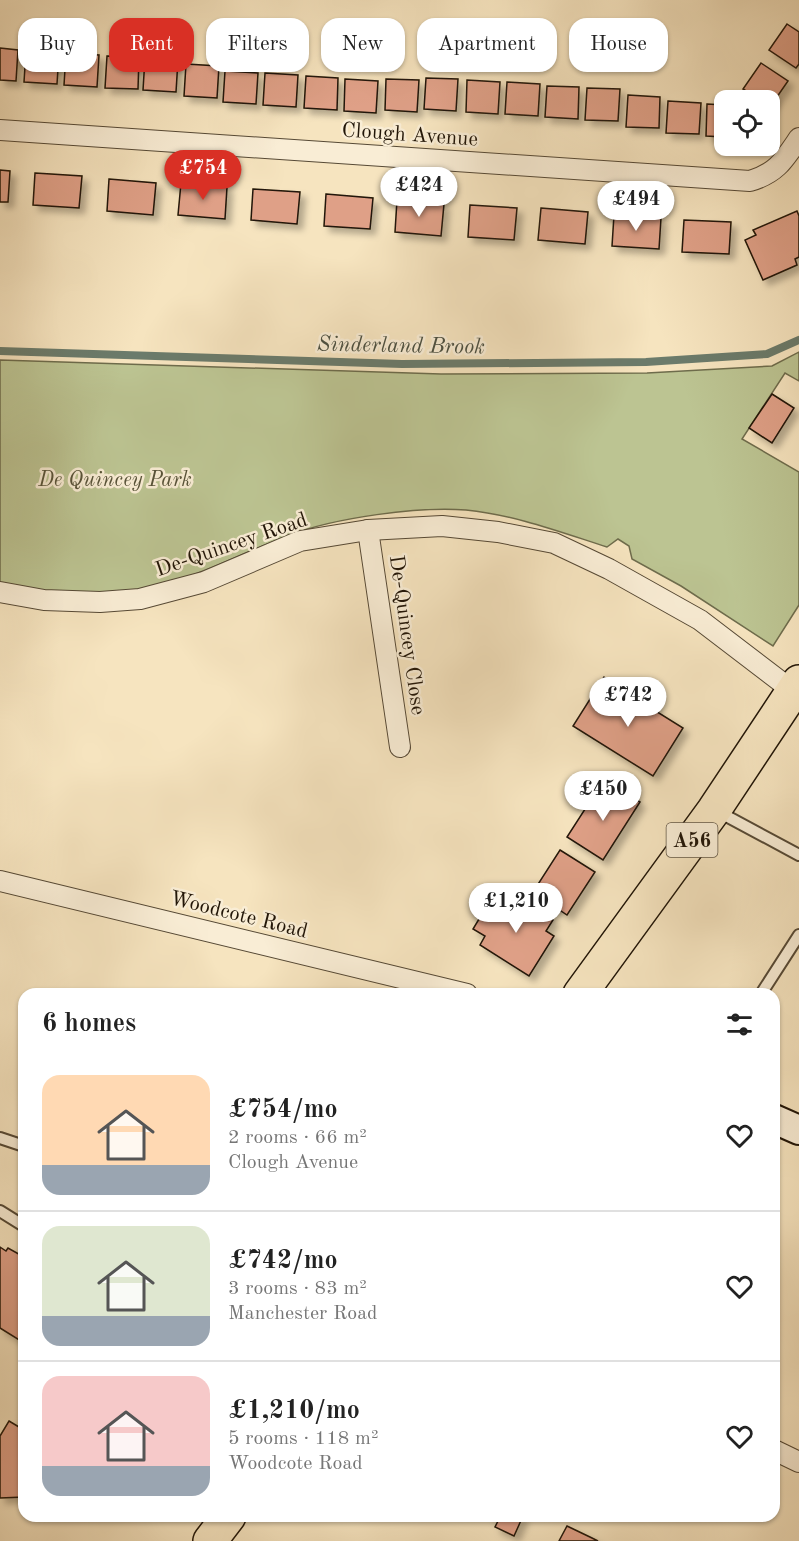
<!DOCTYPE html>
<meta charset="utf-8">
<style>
body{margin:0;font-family:"Old Standard TT",serif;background:#f2f2f2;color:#222;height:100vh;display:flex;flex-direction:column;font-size:22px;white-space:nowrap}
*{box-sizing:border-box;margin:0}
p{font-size:20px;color:#767676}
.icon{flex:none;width:33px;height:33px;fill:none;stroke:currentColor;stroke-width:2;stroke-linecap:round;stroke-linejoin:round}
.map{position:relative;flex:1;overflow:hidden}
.sheet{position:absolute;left:18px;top:988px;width:762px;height:534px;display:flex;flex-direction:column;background:#fff;border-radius:18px;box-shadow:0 2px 4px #0004}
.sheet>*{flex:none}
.hud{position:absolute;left:18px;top:18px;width:764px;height:54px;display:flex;gap:12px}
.buttons{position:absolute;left:714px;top:90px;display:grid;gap:12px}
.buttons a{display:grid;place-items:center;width:66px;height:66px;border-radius:12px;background:#fff;box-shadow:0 2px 4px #0004;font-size:30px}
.price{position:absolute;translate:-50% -51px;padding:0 14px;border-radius:21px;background:#fff;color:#222;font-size:20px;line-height:39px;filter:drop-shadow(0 2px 3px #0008)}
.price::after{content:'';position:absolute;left:50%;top:36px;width:18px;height:14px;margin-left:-9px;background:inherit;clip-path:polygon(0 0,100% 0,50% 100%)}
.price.selected{background:#d93025;color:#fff}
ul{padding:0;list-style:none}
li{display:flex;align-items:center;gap:18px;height:150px;padding:0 24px}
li+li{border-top:2px solid #e0e0e0}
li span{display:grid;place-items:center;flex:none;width:168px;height:120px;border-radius:18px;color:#555}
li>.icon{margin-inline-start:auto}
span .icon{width:72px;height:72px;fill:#fffc;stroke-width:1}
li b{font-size:26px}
h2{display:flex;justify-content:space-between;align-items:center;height:72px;padding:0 24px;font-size:26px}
.pill{padding:0 21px;border-radius:18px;background:#fff;box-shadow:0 2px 4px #0004;font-size:21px;line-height:54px}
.pill.selected{background:#d93025;color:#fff}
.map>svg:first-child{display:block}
</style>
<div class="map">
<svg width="799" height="1541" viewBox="0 0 799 1541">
<defs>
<filter id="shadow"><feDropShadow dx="5.5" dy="5.5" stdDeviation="3" flood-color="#0004"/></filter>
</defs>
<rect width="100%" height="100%" fill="#f6e4bf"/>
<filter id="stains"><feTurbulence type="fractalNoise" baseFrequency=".00333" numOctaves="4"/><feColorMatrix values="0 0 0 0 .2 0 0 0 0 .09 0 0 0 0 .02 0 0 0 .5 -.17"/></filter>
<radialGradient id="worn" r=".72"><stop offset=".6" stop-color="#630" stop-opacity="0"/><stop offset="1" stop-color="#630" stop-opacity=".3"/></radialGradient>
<path fill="#bcc492" stroke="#6e6c4c" stroke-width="1.5" d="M799,352V381L785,373L742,439L799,472V605L773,646L681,586L632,559L629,546L618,539L607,547C560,532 515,515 466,510C419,506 334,518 290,535C239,554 191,581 136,591C91,600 45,592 0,587V360L441,374L647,373L772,366Z"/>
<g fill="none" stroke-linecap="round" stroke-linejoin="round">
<path stroke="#6b7b6b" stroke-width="8" d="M0,351L402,364L646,362L767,354L799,340"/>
</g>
<g fill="#dfa087" stroke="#211507" stroke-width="1.5" filter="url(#shadow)">
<path d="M787,24L799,32V64L796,68L769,50Z"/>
<path d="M0,48L18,50L16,81L0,80Z"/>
<path d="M26,51L59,53L57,84L24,82Z"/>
<path d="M66,53L99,55L97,87L64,85Z"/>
<path d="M107,56L139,57L138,89L105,88Z"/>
<path d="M145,58L178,60L176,92L143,90Z"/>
<path d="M761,63L788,81L770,107V100H760L743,89Z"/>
<path d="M186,64L219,66L217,98L184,96Z"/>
<path d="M225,71L258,73L256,104L223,102Z"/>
<path d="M265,73L298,75L296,107L263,105Z"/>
<path d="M306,76L338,78L337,110L304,108Z"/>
<path d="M426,78L458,79L456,111L424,109Z"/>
<path d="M345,79L378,81L376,113L344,111Z"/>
<path d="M386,79L419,80L417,112L385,110Z"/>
<path d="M467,80L500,82L498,114L466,112Z"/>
<path d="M507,82L540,84L538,116L505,114Z"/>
<path d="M547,86L579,87L578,119L545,117Z"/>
<path d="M587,88L620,89L618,121L585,120Z"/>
<path d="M628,95L660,97L659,128L626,127Z"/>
<path d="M668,101L701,103L699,134L666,133Z"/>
<path d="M707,104L724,105V137L706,136Z"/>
<path d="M0,170L10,171L8,202H0Z"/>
<path d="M35,173L82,176L79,208L33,205Z"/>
<path d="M109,179L156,183L153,215L107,211Z"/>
<path d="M181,183L227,187L225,219L178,215Z"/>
<path d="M253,189L300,192L297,224L251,220Z"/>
<path d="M326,194L373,198L370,229L324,226Z"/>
<path d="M397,200L444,204L441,236L395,232Z"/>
<path d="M470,205L517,208L514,240L468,237Z"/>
<path d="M541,208L588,212L585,244L538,240Z"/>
<path d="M797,211L799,216V257L795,259L797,265L763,280L745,240L756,235L753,230Z"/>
<path d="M614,215L661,218L659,249L612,246Z"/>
<path d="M684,220L731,222L729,254L682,252Z"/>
<path d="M772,394L794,408L772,443L749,428Z"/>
<path d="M604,677L628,693L622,703L637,712L643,703L683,728L653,776L573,726Z"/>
<path d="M614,786L640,802L603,860L567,837L596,792L606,798Z"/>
<path d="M560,850L595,872L567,915L533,892Z"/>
<path d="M512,894L553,920L546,931L554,936L529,976L480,945L485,936L473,929L488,904L501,912Z"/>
<path d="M0,1247L6,1251L8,1248L24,1257V1343L0,1328Z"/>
<path d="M9,1421L24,1430V1497L0,1498V1436Z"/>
<path d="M489,1516H523L514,1536L495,1527L498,1521Z"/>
<path d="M567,1526L592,1538L598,1541H559Z"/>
</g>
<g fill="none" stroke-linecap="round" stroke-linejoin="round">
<defs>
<g id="lane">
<path d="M717,811L799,855"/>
<path d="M761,994L799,935"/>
<path d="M0,1138L24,1146"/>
<path d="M0,1211L24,1226"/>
</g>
<g id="street">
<path d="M0,130L750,181C777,173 784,160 799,138"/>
<path d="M368,530L400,747"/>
<path d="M0,592L44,600L100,602L140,599L204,582L300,541L368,530L442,526L498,532L554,543L609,569L700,620L793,691"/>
<path d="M0,881L467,994"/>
<path d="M774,1450L799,1462"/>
</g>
<path id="secondary" d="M774,1119L799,1130"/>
<g id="highway">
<path d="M580,994L714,810L799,682"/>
<path d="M210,1541L229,1516"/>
</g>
</defs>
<use href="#lane" stroke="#564935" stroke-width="14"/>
<use href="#street" stroke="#564935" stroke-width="22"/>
<use href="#secondary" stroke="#211507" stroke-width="32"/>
<use href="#highway" stroke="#211507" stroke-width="36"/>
<use href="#lane" stroke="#f9edd5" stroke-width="10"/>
<use href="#street" stroke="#f9edd5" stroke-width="20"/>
<use href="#secondary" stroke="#f9edd5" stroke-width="28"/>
<use href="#highway" stroke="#f6e4bf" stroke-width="33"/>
</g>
<g text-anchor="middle" stroke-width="5" stroke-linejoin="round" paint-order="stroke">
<rect fill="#f9edd5" stroke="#625645" stroke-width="1.5" x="666.5" y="823" width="51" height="34" rx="4.5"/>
<g font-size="20" font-weight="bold" fill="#211507">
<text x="692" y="847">A56</text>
</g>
<g font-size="21" fill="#211507" stroke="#f9edd5">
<text transform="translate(410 134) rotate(4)" y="7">Clough Avenue</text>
<text transform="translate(231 544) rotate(-19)" y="7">De-Quincey Road</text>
<text transform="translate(408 635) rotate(82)" y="7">De-Quincey Close</text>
<text transform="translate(239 914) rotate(14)" y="7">Woodcote Road</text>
</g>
<g font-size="21" font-style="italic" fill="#575238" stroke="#f9edd5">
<text x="115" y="486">De Quincey Park</text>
</g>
<g font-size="22" font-style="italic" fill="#4c5041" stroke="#f9edd5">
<text transform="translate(401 344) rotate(1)" y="8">Sinderland Brook</text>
</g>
</g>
<rect width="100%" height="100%" filter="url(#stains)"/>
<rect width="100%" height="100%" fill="url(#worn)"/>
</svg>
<div class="buttons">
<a><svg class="icon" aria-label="locate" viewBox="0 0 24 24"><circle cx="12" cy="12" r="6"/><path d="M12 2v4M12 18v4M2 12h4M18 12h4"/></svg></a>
</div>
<b class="price selected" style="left:203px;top:201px">£754</b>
<b class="price" style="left:419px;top:218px">£424</b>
<b class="price" style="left:636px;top:232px">£494</b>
<b class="price" style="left:628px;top:728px">£742</b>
<b class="price" style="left:603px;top:822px">£450</b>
<b class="price" style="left:516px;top:934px">£1,210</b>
<div class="hud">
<a class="pill">Buy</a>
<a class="pill selected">Rent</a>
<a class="pill">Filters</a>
<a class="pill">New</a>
<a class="pill">Apartment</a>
<a class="pill">House</a>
</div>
<section class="sheet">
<h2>6 homes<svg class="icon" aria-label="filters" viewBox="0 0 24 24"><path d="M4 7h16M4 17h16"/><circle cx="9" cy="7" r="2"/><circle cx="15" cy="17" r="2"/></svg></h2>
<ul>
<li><span style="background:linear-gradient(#ffd9b3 75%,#9aa5b1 0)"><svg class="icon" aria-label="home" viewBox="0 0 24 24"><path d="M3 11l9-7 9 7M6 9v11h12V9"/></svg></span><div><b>£754/mo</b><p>2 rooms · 66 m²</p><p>Clough Avenue</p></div><svg class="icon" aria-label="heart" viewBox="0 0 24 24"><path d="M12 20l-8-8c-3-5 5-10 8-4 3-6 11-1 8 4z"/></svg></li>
<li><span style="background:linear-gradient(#dfe7d0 75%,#9aa5b1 0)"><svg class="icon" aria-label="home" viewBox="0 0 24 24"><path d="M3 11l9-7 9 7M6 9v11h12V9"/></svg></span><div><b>£742/mo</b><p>3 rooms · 83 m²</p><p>Manchester Road</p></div><svg class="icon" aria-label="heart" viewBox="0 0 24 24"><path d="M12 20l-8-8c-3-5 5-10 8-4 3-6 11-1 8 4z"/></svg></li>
<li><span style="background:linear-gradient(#f6c9c9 75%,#9aa5b1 0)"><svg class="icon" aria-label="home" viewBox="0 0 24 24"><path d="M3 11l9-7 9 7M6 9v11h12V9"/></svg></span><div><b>£1,210/mo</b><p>5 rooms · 118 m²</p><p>Woodcote Road</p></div><svg class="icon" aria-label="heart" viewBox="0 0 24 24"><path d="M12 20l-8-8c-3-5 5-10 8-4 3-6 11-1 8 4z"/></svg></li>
</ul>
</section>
</div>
